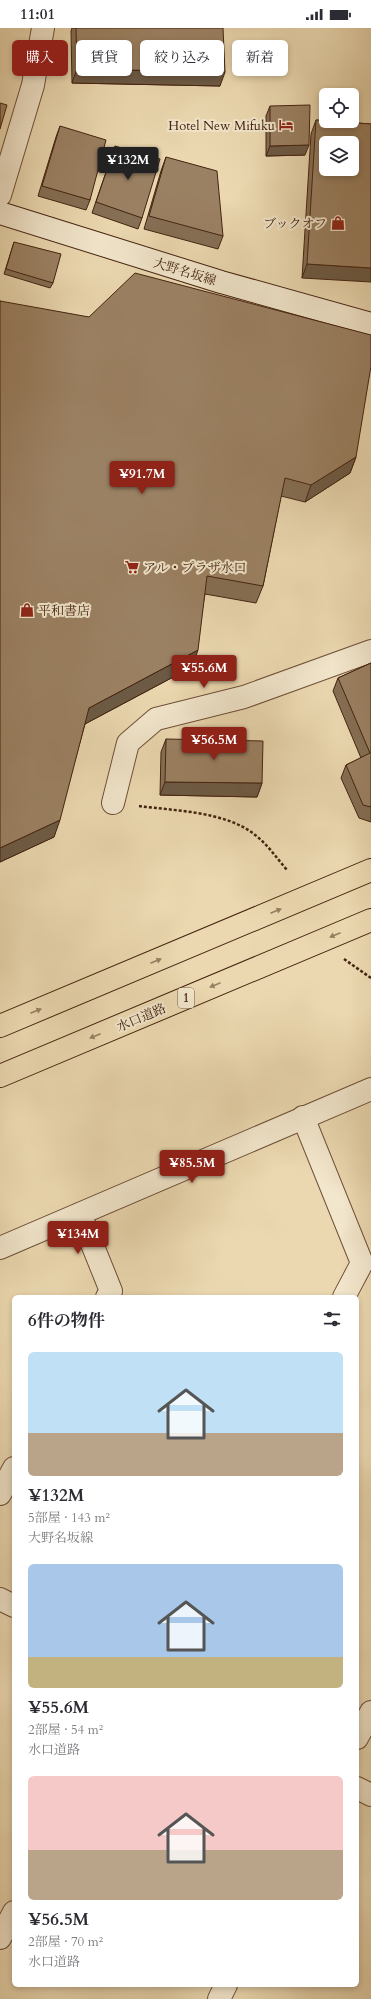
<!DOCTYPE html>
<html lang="ja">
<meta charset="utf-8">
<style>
body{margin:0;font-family:Cardo,"Noto Serif JP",serif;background:#f2f2f3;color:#2b2b33;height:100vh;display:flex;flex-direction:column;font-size:15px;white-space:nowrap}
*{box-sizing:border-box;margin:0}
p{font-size:13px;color:#7c7c81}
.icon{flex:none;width:22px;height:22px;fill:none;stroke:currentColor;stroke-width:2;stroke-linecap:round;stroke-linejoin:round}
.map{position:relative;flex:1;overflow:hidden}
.panel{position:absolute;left:12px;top:1267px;width:347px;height:692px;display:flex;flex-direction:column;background:#fff;border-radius:6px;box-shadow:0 2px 6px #0003}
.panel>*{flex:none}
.banner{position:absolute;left:12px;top:12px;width:347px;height:36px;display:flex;gap:8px}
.tools{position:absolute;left:319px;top:60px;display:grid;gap:8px}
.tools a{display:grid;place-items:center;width:40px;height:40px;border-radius:6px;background:#fff;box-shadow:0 2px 6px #0003;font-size:20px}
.price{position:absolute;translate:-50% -34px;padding:0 9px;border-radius:4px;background:#8f2418;color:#fff;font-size:13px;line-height:26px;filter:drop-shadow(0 1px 2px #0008)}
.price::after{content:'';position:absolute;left:50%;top:24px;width:12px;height:9px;margin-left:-6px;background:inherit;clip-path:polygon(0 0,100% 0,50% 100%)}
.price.selected{background:#222;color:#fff}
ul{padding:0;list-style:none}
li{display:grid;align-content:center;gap:8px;height:212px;padding:0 16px}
li span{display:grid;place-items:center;height:124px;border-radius:6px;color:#555}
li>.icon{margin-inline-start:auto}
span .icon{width:72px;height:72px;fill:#fffc;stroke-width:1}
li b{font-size:17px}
h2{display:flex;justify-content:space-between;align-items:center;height:48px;padding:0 16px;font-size:17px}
.tag{padding:0 14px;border-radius:6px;background:#fff;box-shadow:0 2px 6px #0003;font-size:14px;line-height:36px}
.tag.selected{background:#8f2418;color:#fff}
.status{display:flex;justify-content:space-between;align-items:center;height:28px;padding:0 20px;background:#fff;direction:ltr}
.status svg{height:11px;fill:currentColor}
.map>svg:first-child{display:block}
</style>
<div class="status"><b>11:01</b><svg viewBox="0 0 49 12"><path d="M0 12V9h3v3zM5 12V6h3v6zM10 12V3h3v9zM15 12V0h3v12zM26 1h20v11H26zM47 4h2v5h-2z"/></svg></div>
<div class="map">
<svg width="371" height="1971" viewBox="0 0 371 1971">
<rect width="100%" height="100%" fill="#ebd8b0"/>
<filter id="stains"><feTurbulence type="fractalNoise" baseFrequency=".005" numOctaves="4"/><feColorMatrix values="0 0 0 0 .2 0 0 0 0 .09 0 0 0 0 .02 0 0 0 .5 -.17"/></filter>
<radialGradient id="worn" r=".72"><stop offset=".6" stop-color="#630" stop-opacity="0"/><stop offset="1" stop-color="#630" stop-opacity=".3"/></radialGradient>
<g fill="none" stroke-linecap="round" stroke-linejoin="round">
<defs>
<g id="minor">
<path d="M0,167L33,57L43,0"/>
<path d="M303,1089L362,1235L344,1269"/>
<path d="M80,1186L111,1263L107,1269"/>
<path d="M0,1220L371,1061"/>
<path d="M0,1466L14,1440"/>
<path d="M0,1571L14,1578"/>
<path d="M357,1760L371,1767"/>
<path d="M0,1910L14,1884"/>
</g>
<g id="tertiary">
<path d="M113,775L128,715L156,691L244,669L371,623"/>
<path d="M357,1710L371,1684"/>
<path d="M219,1971L226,1957"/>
</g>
<path id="secondary" d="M0,185L221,254L371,296"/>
<g id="trunk">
<path d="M0,998L371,842"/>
<path d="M0,1048L371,892"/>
</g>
</defs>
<use href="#minor" stroke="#6e5038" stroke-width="24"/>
<use href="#tertiary" stroke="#6e5038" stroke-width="24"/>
<use href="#secondary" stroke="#442310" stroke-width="24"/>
<use href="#trunk" stroke="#442310" stroke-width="24"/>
<g stroke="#442310" stroke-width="2.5" stroke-dasharray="3 2" stroke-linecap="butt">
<path d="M139,778C175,783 224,783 254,806C267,816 276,829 287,842"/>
<path d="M344,931L371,950"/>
</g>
<use href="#minor" stroke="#f2e6cc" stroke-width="22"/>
<use href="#tertiary" stroke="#f2e6cc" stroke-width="22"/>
<use href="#secondary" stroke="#f2e6cc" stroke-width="22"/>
<use href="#trunk" stroke="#ebd8b0" stroke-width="22"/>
</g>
<g fill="#856f55" stroke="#442310">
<path d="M72,0H76L220,58L72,55L71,3Z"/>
<path d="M270,78L305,127L266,128V88Z"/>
<path d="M316,92L371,96L302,250L311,106Z"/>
<path d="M60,98L90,172L86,182L38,168L56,109Z"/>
<path d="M115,118L142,190L138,201L92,185Z"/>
<path d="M166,129L223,208L218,221L144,201L161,143Z"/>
<path d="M14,214L53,255L50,260L4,246Z"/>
<path d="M0,273L356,429L350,445L305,474L281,468L263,558L256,575L205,566L192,639L85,696L54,809L0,834Z"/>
<path d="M371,635V794L359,790L341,750L346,737L361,730L333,663L338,650Z"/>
<path d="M166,711L262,755L257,769L160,767L161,724Z"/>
</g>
<g fill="#6c5a45" stroke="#442310">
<path d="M77,41L225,44L220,58L72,55Z"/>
<path d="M309,117L305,127L266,128L270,118Z"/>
<path d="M307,236L371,240V254L302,250Z"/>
<path d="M356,429L350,445L305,474L311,457Z"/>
<path d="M198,622L192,639L83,697L89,680Z"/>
<path d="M165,754L262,755L257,769L160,767Z"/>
<path d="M60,792L54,809L0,834V820Z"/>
</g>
<g fill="#9b8163" stroke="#442310" fill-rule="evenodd">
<path d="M76,0H223L225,44L77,41Z"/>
<path d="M0,75L7,77L0,101Z"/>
<path d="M310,77L309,117L270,118V78Z"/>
<path d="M316,92L371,96V240L307,236ZM326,115H352V141H326Z"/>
<path d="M60,98L106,112L90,172L42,158Z"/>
<path d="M115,118L160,131L142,190L96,174Z"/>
<path d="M166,129L217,143L223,208L149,188Z"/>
<path d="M14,214L61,226L53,255L6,241Z"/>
<path d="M135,245L371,307V338L356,429L311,457L285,450L263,558L207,548L198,622L89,680L60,792L0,820V273L89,289Z"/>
<path d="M371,635V779L363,777L346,737L370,725L338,650Z"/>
<path d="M166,711L263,713L262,755L165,754Z"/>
</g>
<defs><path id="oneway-solid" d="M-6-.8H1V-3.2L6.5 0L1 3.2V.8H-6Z"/></defs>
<g fill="#987e60">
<use href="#oneway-solid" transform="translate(276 883) rotate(-23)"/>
<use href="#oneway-solid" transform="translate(335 907) rotate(157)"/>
<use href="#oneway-solid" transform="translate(156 933) rotate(-23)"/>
<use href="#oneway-solid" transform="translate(215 957) rotate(157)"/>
<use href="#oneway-solid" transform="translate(36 983) rotate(-23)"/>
<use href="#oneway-solid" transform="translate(95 1008) rotate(157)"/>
</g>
<defs>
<symbol id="hotel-bare" viewBox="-9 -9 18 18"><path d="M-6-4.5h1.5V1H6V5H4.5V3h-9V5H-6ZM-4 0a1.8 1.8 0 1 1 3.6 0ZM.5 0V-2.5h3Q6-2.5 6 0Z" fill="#8f2418" stroke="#f2e6cc" stroke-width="2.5" paint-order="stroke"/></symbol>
<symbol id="shop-bare" viewBox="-9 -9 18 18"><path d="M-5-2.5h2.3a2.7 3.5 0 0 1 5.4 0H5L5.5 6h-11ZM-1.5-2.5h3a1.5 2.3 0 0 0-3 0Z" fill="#8f2418" stroke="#f2e6cc" stroke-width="2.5" paint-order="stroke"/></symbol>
<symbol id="supermarket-bare" viewBox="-9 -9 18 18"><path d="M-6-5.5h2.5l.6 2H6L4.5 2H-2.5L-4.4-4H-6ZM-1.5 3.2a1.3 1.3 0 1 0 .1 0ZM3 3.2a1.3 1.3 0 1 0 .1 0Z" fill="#8f2418" stroke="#f2e6cc" stroke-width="2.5" paint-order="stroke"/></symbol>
</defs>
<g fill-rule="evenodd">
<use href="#hotel-bare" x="276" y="87" width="20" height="20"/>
<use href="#shop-bare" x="328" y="185" width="20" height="20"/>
<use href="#supermarket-bare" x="122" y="529" width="20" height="20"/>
<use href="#shop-bare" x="17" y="572" width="20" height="20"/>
</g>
<g text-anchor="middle" stroke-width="4" stroke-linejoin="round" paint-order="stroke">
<rect fill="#f2e6cc" stroke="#785e48" stroke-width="1" x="178" y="960" width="16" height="20" rx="3"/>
<g font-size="12" font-weight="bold" fill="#442310">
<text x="186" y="974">1</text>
</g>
<g font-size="13" fill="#442310" stroke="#f2e6cc" text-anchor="end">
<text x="275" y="102">Hotel New Mifuku</text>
<text x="327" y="200">ブックオフ</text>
<text x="143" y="544" text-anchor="start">アル・プラザ水口</text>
<text x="38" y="587" text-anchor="start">平和書店</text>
</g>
<g font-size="13" fill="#442310" stroke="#f2e6cc">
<text transform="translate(185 243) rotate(17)" y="5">大野名坂線</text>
<text transform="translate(141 989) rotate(-23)" y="5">水口道路</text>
</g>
</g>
<rect width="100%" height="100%" filter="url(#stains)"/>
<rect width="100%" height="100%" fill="url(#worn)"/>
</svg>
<div class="tools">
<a><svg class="icon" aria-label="locate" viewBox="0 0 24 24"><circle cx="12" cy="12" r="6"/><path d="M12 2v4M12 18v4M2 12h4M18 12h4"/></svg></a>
<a><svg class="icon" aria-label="layers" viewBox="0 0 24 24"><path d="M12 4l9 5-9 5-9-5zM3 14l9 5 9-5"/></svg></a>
</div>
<b class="price selected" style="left:128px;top:153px">¥132M</b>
<b class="price" style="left:142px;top:467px">¥91.7M</b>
<b class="price" style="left:204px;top:661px">¥55.6M</b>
<b class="price" style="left:214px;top:733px">¥56.5M</b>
<b class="price" style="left:192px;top:1156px">¥85.5M</b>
<b class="price" style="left:78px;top:1227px">¥134M</b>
<div class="banner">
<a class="tag selected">購入</a>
<a class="tag">賃貸</a>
<a class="tag">絞り込み</a>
<a class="tag">新着</a>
</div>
<section class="panel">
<h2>6件の物件<svg class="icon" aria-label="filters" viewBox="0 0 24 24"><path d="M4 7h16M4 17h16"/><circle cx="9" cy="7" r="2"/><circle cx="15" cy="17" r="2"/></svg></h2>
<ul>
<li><span style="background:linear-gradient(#bfe0f5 65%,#b9a48a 0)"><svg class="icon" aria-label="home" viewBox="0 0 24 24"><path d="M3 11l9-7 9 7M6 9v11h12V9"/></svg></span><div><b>¥132M</b><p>5部屋 · 143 m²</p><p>大野名坂線</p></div></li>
<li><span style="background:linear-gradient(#a9c7e8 75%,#c2b280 0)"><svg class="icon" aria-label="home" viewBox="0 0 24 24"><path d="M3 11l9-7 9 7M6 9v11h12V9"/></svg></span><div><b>¥55.6M</b><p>2部屋 · 54 m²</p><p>水口道路</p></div></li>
<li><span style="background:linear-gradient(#f6c9c9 60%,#b9a48a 0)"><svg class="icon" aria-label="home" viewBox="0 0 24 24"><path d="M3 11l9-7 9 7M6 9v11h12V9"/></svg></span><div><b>¥56.5M</b><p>2部屋 · 70 m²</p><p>水口道路</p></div></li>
</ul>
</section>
</div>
